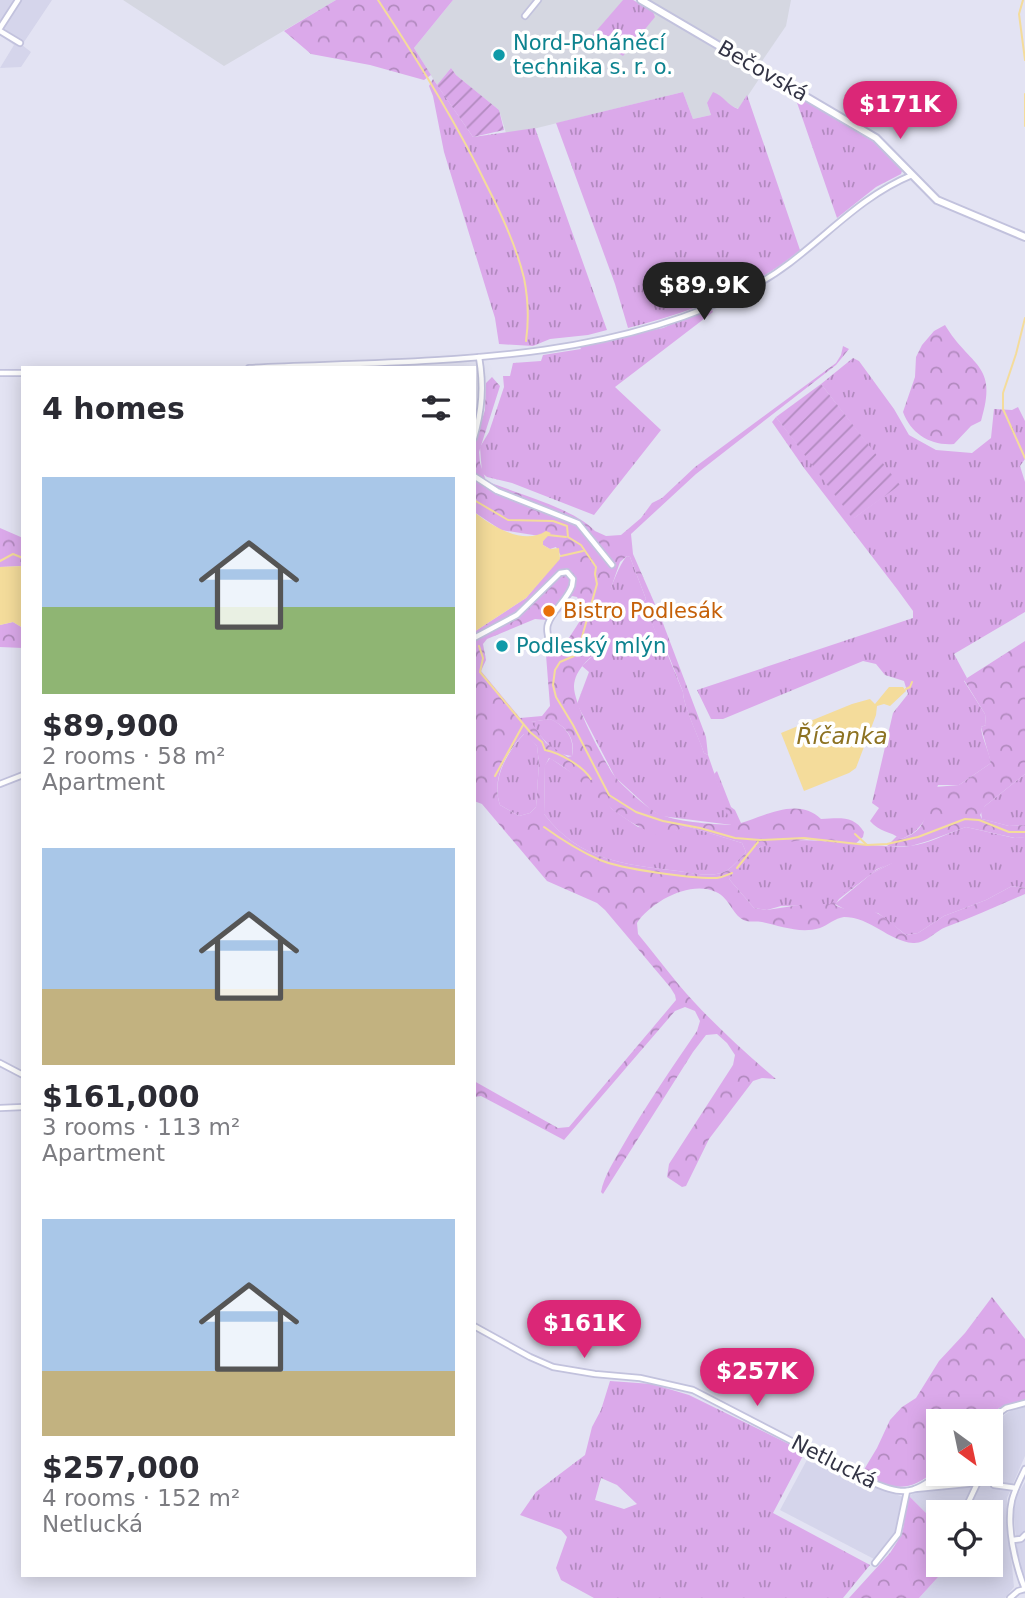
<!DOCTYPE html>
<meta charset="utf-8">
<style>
body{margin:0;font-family:"DejaVu Sans",sans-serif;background:#f2f2f3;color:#2b2b33;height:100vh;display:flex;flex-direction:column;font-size:26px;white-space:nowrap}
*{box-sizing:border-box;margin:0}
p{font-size:23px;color:#7c7c81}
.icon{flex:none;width:38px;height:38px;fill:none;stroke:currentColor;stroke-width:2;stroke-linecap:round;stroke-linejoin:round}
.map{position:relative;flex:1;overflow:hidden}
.details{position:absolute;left:21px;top:366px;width:455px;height:1211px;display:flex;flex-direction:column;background:#fff;border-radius:0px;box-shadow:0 4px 18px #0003}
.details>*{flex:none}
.needle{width:46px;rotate:147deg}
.buttons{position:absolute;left:926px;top:1409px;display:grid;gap:14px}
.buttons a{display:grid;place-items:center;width:77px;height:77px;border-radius:0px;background:#fff;box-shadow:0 4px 18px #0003;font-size:35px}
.price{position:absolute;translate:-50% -60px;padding:0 16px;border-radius:24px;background:#db2777;color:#fff;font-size:23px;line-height:46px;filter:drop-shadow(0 2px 4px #0008)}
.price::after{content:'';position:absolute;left:50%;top:42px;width:21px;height:16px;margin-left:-10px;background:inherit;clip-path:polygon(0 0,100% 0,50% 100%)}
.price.on{background:#222;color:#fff}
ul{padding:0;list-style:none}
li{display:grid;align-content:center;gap:14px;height:371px;padding:0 21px}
li span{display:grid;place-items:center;height:217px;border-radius:0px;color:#555}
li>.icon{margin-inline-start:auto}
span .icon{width:126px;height:126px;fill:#fffc;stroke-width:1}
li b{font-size:30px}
h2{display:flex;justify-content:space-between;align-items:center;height:84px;padding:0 21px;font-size:30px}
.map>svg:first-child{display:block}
</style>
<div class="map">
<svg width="1025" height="1598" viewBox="0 0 1025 1598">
<defs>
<pattern id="grass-tufts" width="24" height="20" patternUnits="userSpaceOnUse" patternTransform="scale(1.75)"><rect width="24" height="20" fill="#dba9ea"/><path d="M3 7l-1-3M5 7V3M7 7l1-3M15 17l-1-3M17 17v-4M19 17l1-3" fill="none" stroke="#b28abf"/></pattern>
<pattern id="forest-crowns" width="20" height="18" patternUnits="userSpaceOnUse" patternTransform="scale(1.75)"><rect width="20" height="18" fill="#dba9ea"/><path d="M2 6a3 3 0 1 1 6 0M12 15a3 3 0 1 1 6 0" fill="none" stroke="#b28abf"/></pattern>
<pattern id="garden-furrows" width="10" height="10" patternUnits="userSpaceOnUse" patternTransform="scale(1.75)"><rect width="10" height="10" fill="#dba9ea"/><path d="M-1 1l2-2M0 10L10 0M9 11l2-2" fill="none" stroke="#b28abf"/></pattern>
</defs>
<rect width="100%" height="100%" fill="#e3e3f3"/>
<g fill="#d5d5eb">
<path d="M0,0H52L22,45L31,52L21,67L0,68L14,45L0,35Z"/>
<path d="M1025,1407V1456L1007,1498V1515L1014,1587L1005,1598H919L949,1565L990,1564V1512H938V1525L909,1496L944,1474H990L991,1424L1013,1409Z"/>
<path d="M809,1456L870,1488L872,1485L903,1497L901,1517L895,1535L874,1559L780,1510Z"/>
<path d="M1025,1482V1579L1018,1559L1013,1508L1015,1499Z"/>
</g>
<g fill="#d5d7e1">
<path d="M123,0H336L224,66Z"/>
<path d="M453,0H633L761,76L739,109L729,105L707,103L711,115L693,119L683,92L533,129L506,133L499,110L456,75L451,68L437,85L414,48Z"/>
<path d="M648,0H791L786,26L760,64Z"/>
</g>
<g fill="url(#grass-tufts)" fill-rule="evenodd">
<path d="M623,0H633L653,12L655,17L623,56L591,37Z"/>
<path d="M433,79L473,137L535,128L607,330L588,335L550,339L533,346L499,344L495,318L444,152L433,96L429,86Z"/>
<path d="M683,92L693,119L711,115L707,103L713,92C724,96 727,105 738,109L747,95L800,250C753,290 687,313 628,328L615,284L556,123Z"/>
<path d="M794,94L874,142L902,171L901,174L876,187L837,218Z"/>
<path d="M711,307L713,312L615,387L661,430L594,515L512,483L487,477L482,473L480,447L489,432L504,387L503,376H510L513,363L541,361L543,355L581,349L579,345L663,328Z"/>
<path d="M853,358L859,361L894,409L909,435L936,450L972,453L991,438L994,409L1012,410L1018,407L1025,421V459L1020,466L1025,482V612L954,654L967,678L964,681L985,714L986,725L981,727C982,739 989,751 991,763L959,785H938C930,807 926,831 901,839C890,831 879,832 870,821L879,808L872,803L893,713L908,694L904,681L885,675L876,664L863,661L723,719H711L697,690L913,618V611L897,589L804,468L772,422L776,417L854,518L899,485L821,384Z"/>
<path d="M627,556L630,557L646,599L643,602L658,637L662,641L683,692C683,705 699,737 704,753L708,755L732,825L661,816L650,809L615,777L577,704L589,672L582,666L601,648C600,644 598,640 598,636C598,622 617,565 627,556Z"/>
<path d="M550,719C566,726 575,738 572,756C553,755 541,736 530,722Z"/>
<path d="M525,733L537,746L539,763L536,807L530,813L519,816L500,805C491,779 507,752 525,733Z"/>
<path d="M550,758L581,779L612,809L638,827L675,831L686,826L742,843L746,852C740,858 733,867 726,871C713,878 692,873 678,871C623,864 580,861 544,814L545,765Z"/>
<path d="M1025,774V825L1009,826L982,819L981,811L985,806Z"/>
<path d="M966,827L1014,838L1025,837V888L1012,886L986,900L944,916L918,933L906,935L878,913L846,910L835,904L871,874L892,863L877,869L830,905L781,906L767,910L754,908L729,879C738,869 748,855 759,848C787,830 872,850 910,846C929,844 948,833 966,827Z"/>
<path d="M610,1381L652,1384L689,1395L805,1452L773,1513L870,1565L843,1598H594L561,1580L556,1568L567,1537L561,1530L520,1515L536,1492L585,1455L592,1427L601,1410ZM601,1478L617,1485L637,1504L624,1509L595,1500Z"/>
</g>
<g fill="url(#forest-crowns)" fill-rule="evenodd">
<path d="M336,0H453L414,48L431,75L424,80L370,65L311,54L284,31Z"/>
<path d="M945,325C970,367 999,363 981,421L971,426L954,444C931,446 911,434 903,412L915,377L916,357L922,345L934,331Z"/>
<path d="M843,346L849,349L836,365L696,474L631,534L633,554L661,618L706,737L708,755L704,753C699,738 683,705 683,692L663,641L658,638L643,602L646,599L630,557L627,556L620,562L612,585L598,636L601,648C590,658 575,669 574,686C573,703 603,759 613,774C621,785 646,807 657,813C674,822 711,824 731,825L714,774L717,771L731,807L735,810L741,823C767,815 798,797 821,819C839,818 854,815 864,832L863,837L854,845L807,839L760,847L729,879L754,908L767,910L806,904H830L862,878L891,862H894L871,874L839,899L835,905C847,912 855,908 868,910C882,912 895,927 906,935L918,933L944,916L986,900L1012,886L1025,888V894C999,905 973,917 946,927C935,931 926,944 913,943C888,941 871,917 844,917C835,918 828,925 820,928C800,934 781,926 762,922C757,921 751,922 746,921C733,917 730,898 716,892C690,880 651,902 637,923L638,934C652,951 665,968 679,985C708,1019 742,1050 776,1079L762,1078L753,1081L709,1139L686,1186L682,1187L667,1177L669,1164L733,1065L735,1055L727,1043L717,1034L706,1035L693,1052L603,1194L601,1192C604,1176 614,1161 622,1147C645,1107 671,1069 697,1031L700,1021L695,1011L685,1007L675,1011L564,1140L481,1096L474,1097V1081L558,1128L569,1127L676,1000L675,995L670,987L605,910L597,903L547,881L482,804L474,801V632L526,598L561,556L556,547L550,549L543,545V541L546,537L501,530L474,512V445L485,410L486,383L492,377L500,386L479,452L480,463L486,481C518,494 573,508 595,531L606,536L621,535L641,518L652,503L662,498L695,467L836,363L841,355ZM572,596L577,597L585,613L558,655L555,656L550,651L546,655L550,706L542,716L520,718L481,671L486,660L483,644L487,639L535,619L547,620L560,612ZM550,719C566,726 576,738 572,756L568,757L546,743L531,722ZM524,734L537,746L539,763L536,807L530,813L519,816L500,805C491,779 506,752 524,734ZM549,758C572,770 582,785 601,800C620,817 640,828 662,838L686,826L742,843L746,852C740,858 733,867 726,871C713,878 692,873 678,871C623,864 580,861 544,814L545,766Z"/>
<path d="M0,528L23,538V566L0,567Z"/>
<path d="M13,622L23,628V648L0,647V625Z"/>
<path d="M1025,641V774L985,806L980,815L982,819L1009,826L1025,825V837L1015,838L966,827L928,841L911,846H887L897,836L901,839C933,829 921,809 935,787L959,785L991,763L981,727L986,725L985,714L964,680Z"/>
<path d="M992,1297L1025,1339V1400L999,1408L984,1421H938V1469C908,1493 894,1491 862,1473L877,1448L890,1420L902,1407L916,1398L939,1361L965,1333Z"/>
<path d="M909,1496L938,1525V1564L949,1565L919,1598H849L890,1553L902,1534Z"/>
</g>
<g fill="url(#garden-furrows)">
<path d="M451,68L456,75L499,110L504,130L473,137L437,85Z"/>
<path d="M821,384L900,485L853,519L776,417Z"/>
</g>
<g fill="#f4dc9b">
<path d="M474,512C492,526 523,546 546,531L551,533L543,541V545L550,549L559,548L560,559L526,598L474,632Z"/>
<path d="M23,566V628L13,622L0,625V567Z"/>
<path d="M889,687H903L906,691L890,706L884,704L877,706L876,715L856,768L849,773L804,791L781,733L852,704L870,699L875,704Z"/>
</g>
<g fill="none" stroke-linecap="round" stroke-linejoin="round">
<g stroke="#f4dc9b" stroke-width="2">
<path d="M378,0C417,59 455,120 486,184C501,213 516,245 524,278C528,298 529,320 526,341"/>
<path d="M1023,0L1019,14L1025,60"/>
<path d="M1025,94V126"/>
<path d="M1025,318L1016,354L1003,393V409L1025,458"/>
<path d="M474,500L508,520L553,521L567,526L568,537L581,545L596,567L595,574L597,584L578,651L574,656L560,662L555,670L553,685L556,697L573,725L609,795L636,812L663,821L700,828L735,838L760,840L804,838L867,845L887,844L918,837L965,819L979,820L1009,832H1025"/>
<path d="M548,535L566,537"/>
<path d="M561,556L583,551"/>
<path d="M0,561L13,554L23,558"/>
<path d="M479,646L483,658L480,672L530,732L542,742L545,750C560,753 583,766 591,779"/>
<path d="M906,689L910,687L912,682"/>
<path d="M495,776L523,725"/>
<path d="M544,827C562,840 579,851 600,860C621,869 694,879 717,878C723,877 727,875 732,873"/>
<path d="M855,834L867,845"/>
<path d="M737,868L758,842"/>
</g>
<defs>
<g id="minor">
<path d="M525,16L538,0"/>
<path d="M0,28L18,0"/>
<path d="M0,31L20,43"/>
<path d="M249,368C416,360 600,367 752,287C812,256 849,201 912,175"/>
<path d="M0,373H23"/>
<path d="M474,438C482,410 484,386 479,357"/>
<path d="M474,476L497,491L578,523L612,565"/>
<path d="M474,638L517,615L560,573L567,572L573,579L572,586C567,600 552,611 548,624C545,632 551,638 547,646"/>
<path d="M0,784L23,775"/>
<path d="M0,1063L23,1075"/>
<path d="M0,1108L23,1107"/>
<path d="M474,1326L530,1357L553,1367L595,1374L640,1378L693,1390L869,1481C899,1494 912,1497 938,1474"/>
<path d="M988,1421L1006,1408L1025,1403"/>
<path d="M1025,1469C1020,1479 1015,1489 1012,1500C1006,1525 1015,1565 1025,1589"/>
<path d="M994,1485L1016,1488"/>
<path d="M915,1489L977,1483"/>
<path d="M969,1501L977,1484"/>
<path d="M1013,1540L1021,1539L1025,1535"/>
<path d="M875,1563L898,1534L907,1491"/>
<path d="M1010,1598L1018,1591L1025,1589"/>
</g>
<path id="tertiary" d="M641,0L876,138L937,200L1025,237"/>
</defs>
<use href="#minor" stroke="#c2c2dd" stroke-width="8"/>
<use href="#tertiary" stroke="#c2c2dd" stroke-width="10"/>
<use href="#minor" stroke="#fff" stroke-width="4.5"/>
<use href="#tertiary" stroke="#fff" stroke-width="6"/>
</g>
<g fill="#0f9aa8" stroke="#fff" stroke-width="2.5">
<circle cx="499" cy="55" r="7"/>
<circle cx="502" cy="646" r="7"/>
</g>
<circle fill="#e8710a" stroke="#fff" stroke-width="2.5" cx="549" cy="611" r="7"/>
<g text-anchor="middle" stroke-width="7" stroke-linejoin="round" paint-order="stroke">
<g font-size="21" fill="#0d838f" stroke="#fff" text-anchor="start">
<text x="513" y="50">Nord-Poháněcí<tspan x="513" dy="24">technika s. r. o.</tspan></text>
<text x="516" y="653">Podleský mlýn</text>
</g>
<g font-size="21" fill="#333445" stroke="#fff">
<text transform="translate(763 71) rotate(30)" y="7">Bečovská</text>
<text transform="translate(834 1462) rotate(27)" y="7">Netlucká</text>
</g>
<g font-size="21" fill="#c56008" stroke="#fff" text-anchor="start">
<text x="563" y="618">Bistro Podlesák</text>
</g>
<g font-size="23" font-style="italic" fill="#8d7222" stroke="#fff">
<text x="842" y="744">Říčanka</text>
</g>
</g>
</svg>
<div class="buttons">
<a><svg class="needle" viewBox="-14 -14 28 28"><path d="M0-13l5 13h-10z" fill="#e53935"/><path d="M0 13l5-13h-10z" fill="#7c7c81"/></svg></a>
<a><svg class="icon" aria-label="locate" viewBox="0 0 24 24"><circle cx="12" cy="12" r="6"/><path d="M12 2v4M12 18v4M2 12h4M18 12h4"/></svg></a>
</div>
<b class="price" style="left:900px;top:141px">$171K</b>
<b class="price on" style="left:704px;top:322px">$89.9K</b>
<b class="price" style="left:584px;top:1360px">$161K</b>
<b class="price" style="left:757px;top:1408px">$257K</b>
<section class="details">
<h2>4 homes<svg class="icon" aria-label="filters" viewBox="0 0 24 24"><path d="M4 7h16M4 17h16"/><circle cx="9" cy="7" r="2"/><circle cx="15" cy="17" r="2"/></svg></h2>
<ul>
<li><span style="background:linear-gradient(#a9c7e8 60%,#8fb573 0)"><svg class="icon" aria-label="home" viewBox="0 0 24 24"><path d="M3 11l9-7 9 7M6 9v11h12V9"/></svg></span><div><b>$89,900</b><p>2 rooms · 58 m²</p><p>Apartment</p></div></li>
<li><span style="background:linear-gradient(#a9c7e8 65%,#c2b280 0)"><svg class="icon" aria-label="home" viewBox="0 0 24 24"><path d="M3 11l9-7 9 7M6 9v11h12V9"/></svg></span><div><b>$161,000</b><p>3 rooms · 113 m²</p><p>Apartment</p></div></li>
<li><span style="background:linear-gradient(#a9c7e8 70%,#c2b280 0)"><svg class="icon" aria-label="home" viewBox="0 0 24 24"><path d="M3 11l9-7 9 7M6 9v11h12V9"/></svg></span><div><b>$257,000</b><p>4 rooms · 152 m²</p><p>Netlucká</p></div></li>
</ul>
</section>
</div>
